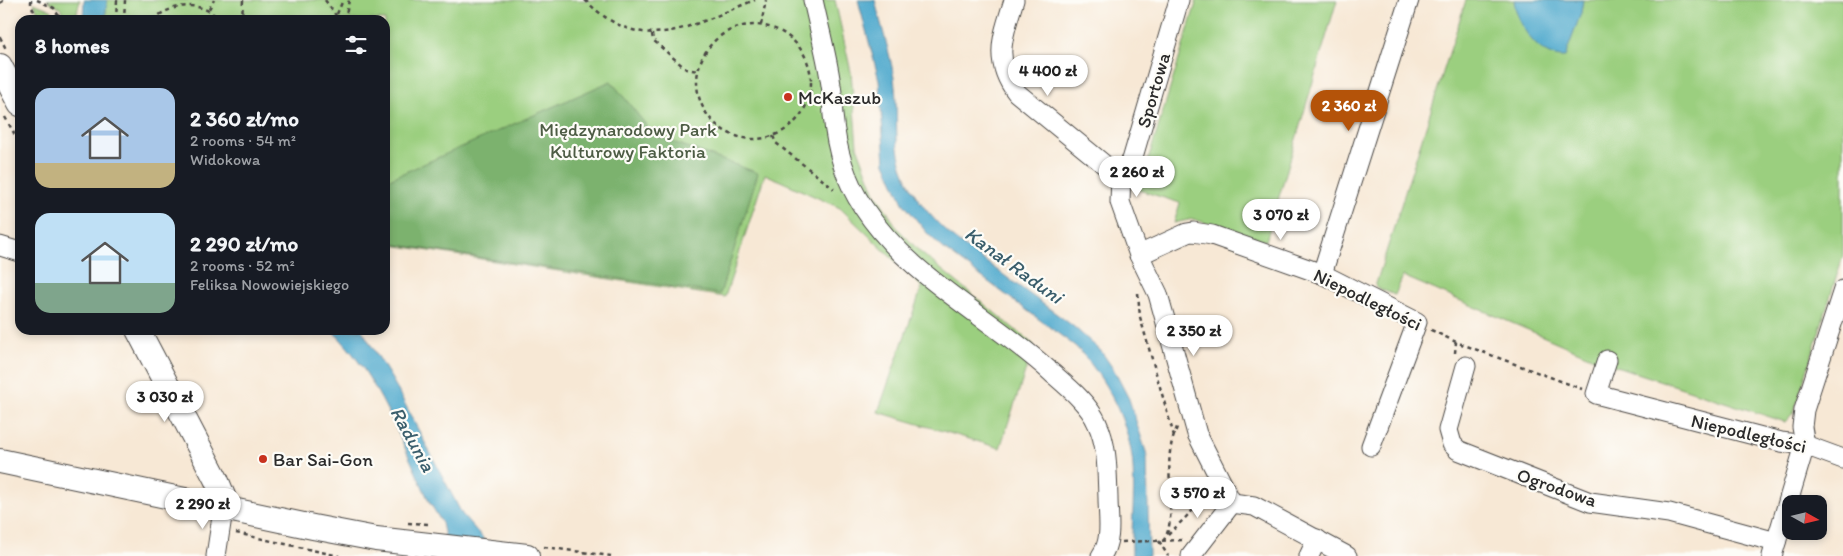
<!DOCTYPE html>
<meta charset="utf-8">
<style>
body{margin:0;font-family:Itim,sans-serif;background:#20242c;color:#f1f3f6;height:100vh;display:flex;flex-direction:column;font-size:19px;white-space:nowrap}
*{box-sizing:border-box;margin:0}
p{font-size:16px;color:#9ea1a6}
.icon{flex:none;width:28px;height:28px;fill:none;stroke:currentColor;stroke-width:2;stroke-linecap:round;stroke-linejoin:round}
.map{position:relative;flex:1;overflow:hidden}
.panel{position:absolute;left:15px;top:15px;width:375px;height:320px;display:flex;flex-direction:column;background:#171b24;border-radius:15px;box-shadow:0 2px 8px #0003}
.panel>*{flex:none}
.needle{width:32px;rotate:98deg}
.fabs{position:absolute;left:1782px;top:495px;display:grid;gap:10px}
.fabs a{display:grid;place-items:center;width:45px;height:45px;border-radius:10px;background:#171b24;box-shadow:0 2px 8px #0003;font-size:25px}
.price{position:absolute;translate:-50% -42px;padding:0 11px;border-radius:18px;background:#fff;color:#222;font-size:16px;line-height:32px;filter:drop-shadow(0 1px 2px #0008)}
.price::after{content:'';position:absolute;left:50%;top:30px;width:15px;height:11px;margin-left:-8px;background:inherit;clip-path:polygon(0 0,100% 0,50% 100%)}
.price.current{background:#b45309;color:#fff}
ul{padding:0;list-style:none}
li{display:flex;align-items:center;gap:15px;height:125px;padding:0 20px}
li span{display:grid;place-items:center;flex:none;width:140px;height:100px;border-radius:15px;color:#555}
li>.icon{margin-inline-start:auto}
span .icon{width:60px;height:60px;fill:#fffc;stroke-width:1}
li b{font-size:21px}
h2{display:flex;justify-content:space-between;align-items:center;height:60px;padding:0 20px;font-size:21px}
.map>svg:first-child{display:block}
</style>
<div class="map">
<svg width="1843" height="556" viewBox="0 0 1843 556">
<rect width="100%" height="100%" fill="#fdfcf7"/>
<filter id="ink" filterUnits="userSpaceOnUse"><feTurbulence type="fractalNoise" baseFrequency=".02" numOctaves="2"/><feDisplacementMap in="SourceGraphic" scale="10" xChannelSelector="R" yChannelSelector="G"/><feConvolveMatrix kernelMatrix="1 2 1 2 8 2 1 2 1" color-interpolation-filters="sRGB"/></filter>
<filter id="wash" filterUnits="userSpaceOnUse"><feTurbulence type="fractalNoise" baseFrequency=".0096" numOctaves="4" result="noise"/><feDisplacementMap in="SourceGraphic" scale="20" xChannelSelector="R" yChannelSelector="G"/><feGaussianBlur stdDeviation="1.12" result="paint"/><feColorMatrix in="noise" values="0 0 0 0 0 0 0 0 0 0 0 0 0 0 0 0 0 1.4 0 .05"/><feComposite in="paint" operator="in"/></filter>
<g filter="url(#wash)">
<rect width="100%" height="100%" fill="#f7e8d5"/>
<g fill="#9bcf7f" stroke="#637d55">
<path d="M47,0H80L75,20H65L61,9Z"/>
<path d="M107,0H835L851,72L857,146L874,191L898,229L920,252L1034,345L1000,448L878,412L922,287L840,208L765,174L725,297L385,244V20H105Z"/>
<path d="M1197,0H1337L1266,241L1193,219L1174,223L1180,203L1139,190Z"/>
<path d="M1466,0H1843V256L1794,412L1785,422L1598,360L1403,276L1395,295L1375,287Z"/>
<path d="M34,3L51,10L58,20H41Z"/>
</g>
<path fill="#7cb26e" stroke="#546e4c" d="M611,81L654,135L758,173L720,294L385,243V181Z"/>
<g fill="#51aace" stroke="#3e6a7c">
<path d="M84,0H107L105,20H83Z"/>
<path d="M858,0H875C881,26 890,52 894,78C897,98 896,119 897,139C900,182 924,212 955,239L1073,326L1101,351L1114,370L1129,399L1147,455L1149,556H1132C1131,527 1135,497 1133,468C1131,425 1105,376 1075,346L944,249L927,233L903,203L885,163L879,80Z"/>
<path d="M1514,0H1583L1581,13L1565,57C1538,59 1516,23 1514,0Z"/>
<path d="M331,330H362L393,381L462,514L483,538L490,556H449L442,523L430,503C404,449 376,370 331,330Z"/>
</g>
</g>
<g filter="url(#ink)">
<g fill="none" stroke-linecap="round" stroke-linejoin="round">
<defs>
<g id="minor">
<path d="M813,0C819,28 827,56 831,85C833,95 832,105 833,115C836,147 845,180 863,207C910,279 990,316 1052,373C1068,387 1089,404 1097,423C1108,446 1107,473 1108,498C1108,517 1113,540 1101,556"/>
<path d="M1014,0C1003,36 992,60 1017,93L1106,166L1121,176"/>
<path d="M1121,176L1120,202L1139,255L1158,294L1197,434L1232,503"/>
<path d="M1121,176L1132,160L1179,0"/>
<path d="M0,246L20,252"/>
<path d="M1139,255L1187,233L1193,232L1212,235L1322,274L1417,322L1371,446"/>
<path d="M1322,274L1409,0"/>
<path d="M1607,360L1596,394L1781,442L1805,445L1843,459"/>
<path d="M1466,366L1448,430L1452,444L1458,450L1590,502L1669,513L1776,542"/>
<path d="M1232,503L1254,506L1347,556"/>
<path d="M216,556L223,510"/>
<path d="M1191,556L1232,503"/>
<path d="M1309,556L1317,539"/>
<path d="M1772,556L1805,445L1802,427L1804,410L1843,290"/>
</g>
<g id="major">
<path d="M0,66L20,104"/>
<path d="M138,330L216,479L223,496V510"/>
<path d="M0,461L313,527L376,539L527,556"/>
</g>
</defs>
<use href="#minor" stroke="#4a4744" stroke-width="21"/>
<use href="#major" stroke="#4a4744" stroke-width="26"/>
<g stroke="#4a4744" stroke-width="2.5" stroke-dasharray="4 4" stroke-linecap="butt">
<path d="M31,0V5L38,20"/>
<path d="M37,0L54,8L61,20"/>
<path d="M325,0L339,20"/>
<path d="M585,0C644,59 690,25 755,0"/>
<path d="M0,3L5,0"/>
<path d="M209,9L214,0"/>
<path d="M337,14L343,0"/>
<path d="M116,20L117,0"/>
<path d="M124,20L125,0"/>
<path d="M153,20C171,3 204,0 219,20"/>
<path d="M242,20L243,0"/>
<path d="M345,20L349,0"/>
<path d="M761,25L766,0"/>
<circle cx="754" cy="82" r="57"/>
<path d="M652,34L653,40L686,69L698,71"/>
<path d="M0,37L6,49"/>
<path d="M5,117L20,144"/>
<path d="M773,136L776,143L834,189"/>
<path d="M1138,293L1140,317L1174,436"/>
<path d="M1431,330L1456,342L1582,389"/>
<path d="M1455,353L1456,342"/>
<path d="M1194,510L1212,501"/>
<path d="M408,523L430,524"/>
<path d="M236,533L339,556"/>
<path d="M1168,535L1210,493"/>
<path d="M1159,541L1168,556"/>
<path d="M1163,541C1178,521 1165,472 1171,446C1172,440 1175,433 1177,427"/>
<path d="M1122,542L1182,540"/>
<path d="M544,547L611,556"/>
</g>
<use href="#minor" stroke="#fff" stroke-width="19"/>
<use href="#major" stroke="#fff" stroke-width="24"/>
</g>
</g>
<g fill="#c8321e" stroke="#fdfcf7" stroke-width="2">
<circle cx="788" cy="97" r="5"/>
<circle cx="263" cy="459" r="5"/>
</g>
<g text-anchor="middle" stroke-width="4.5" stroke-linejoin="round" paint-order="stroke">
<g font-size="19" fill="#2b2b2b" stroke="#fdfcf7">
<text transform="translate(1153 90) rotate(-74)" y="7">Sportowa</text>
<text transform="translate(1368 299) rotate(26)" y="7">Niepodległości</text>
<text transform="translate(1749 433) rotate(13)" y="7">Niepodległości</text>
<text transform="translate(1557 487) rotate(19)" y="7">Ogrodowa</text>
</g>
<g font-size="19" fill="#2b2b2b" stroke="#fdfcf7" text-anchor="start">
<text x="798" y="104">McKaszub</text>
<text x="273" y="466">Bar Sai-Gon</text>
</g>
<g font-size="19" fill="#4d5c44" stroke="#fdfcf7">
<text x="628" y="136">Międzynarodowy Park<tspan x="628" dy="22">Kulturowy Faktoria</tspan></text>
</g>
<g font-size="20" font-style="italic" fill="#3a5e6c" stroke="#fdfcf7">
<text transform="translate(1014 265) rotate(36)" y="7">Kanał Raduni</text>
<text transform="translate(413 439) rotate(61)" y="7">Radunia</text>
</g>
</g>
</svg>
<div class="fabs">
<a><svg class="needle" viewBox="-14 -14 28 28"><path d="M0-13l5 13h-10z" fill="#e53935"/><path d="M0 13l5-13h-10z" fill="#9ea1a6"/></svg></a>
</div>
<b class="price" style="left:1048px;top:97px">4 400 zł</b>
<b class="price current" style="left:1349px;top:132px">2 360 zł</b>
<b class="price" style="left:1137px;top:198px">2 260 zł</b>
<b class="price" style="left:1281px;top:241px">3 070 zł</b>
<b class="price" style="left:1194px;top:357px">2 350 zł</b>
<b class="price" style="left:165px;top:423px">3 030 zł</b>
<b class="price" style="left:1198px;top:519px">3 570 zł</b>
<b class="price" style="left:203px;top:530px">2 290 zł</b>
<section class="panel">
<h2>8 homes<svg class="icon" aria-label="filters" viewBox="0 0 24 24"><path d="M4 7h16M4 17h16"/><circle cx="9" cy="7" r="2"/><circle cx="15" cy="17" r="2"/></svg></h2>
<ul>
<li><span style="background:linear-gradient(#a9c7e8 75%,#c2b280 0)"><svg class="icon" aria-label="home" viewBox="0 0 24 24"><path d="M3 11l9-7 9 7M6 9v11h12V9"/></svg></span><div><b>2 360 zł/mo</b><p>2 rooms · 54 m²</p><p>Widokowa</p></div></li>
<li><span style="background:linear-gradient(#bfe0f5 70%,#7fa58c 0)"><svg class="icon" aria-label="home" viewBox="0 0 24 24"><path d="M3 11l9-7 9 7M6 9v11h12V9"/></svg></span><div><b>2 290 zł/mo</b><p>2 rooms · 52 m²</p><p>Feliksa Nowowiejskiego</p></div></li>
</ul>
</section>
</div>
